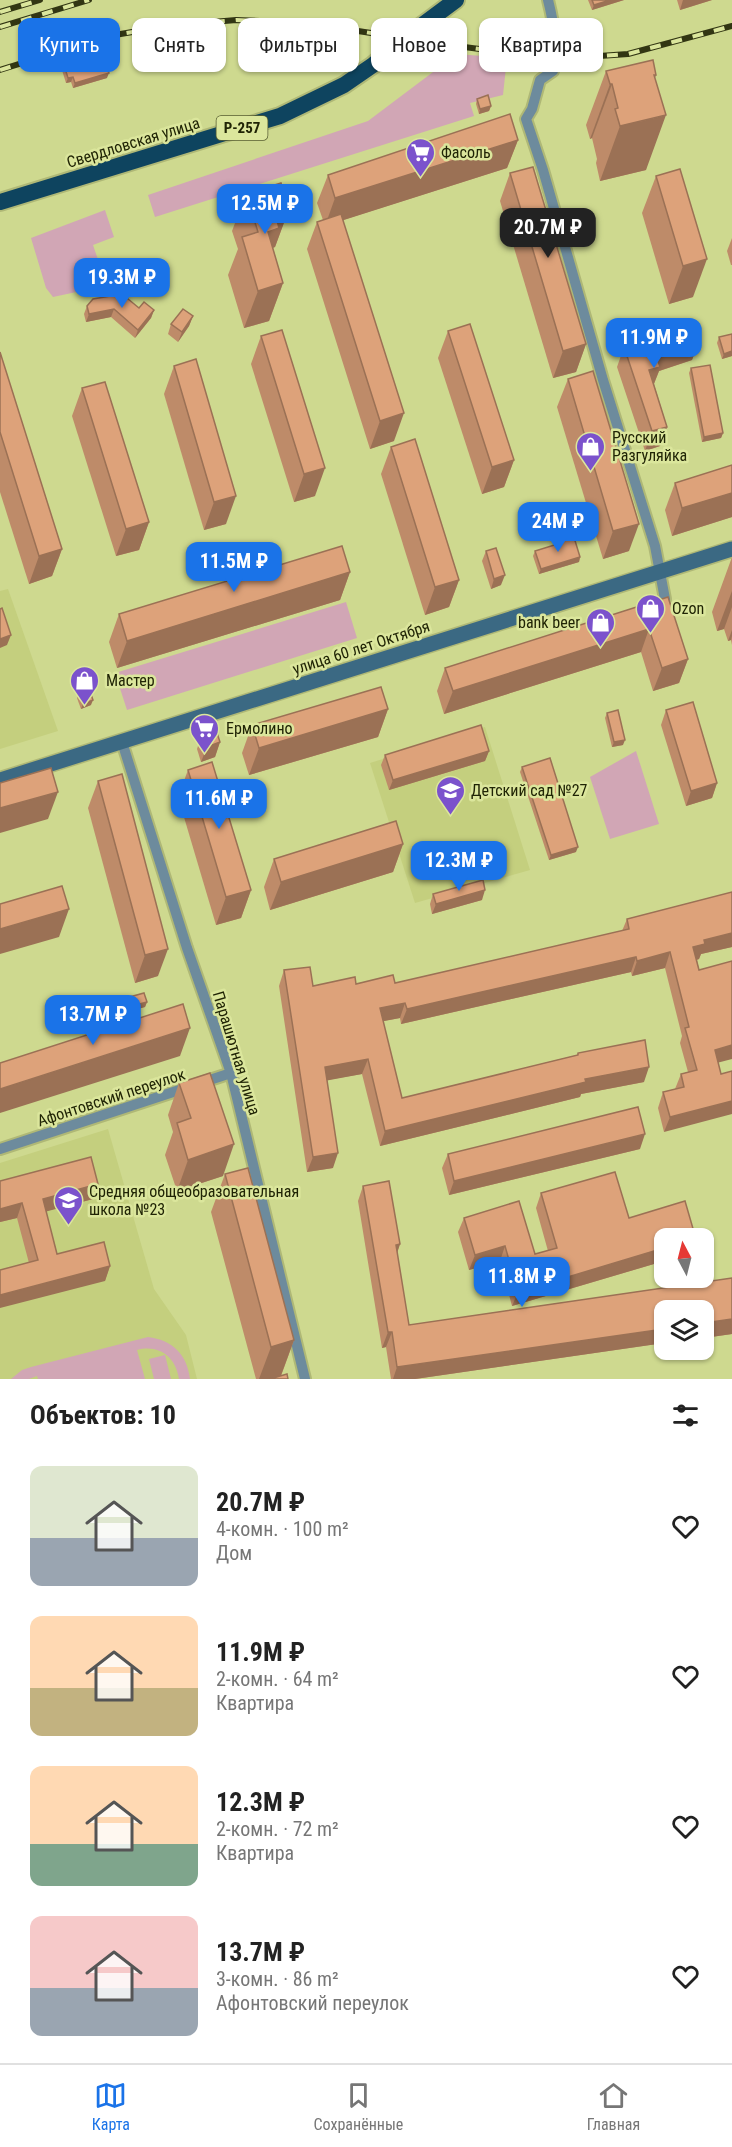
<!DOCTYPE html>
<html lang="ru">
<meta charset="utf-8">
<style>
body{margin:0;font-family:"Roboto Condensed",sans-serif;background:#f6f6f6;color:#222;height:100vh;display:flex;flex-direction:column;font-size:22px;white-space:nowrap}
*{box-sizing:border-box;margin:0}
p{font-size:20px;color:#767676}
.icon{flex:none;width:33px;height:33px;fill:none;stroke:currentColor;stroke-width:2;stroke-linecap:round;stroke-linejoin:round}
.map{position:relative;height:1379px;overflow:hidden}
.side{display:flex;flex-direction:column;background:#fff;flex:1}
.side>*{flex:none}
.hud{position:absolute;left:18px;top:18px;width:696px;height:54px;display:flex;gap:12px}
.needle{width:39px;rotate:353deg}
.fabs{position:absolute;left:654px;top:1228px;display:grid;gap:12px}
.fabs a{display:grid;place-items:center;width:60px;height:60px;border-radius:12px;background:#fff;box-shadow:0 2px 4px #0004;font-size:30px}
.price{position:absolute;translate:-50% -51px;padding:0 14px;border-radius:12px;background:#1a73e8;color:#fff;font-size:20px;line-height:39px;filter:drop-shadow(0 2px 3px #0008)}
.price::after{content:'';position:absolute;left:50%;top:36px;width:18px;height:14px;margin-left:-9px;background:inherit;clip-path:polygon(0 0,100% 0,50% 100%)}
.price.selected{background:#222;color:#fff}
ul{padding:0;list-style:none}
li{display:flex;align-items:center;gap:18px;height:150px;padding:0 30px}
li span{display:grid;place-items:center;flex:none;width:168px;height:120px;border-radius:12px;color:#555}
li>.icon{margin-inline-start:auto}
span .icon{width:72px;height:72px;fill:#fffc;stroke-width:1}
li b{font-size:26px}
h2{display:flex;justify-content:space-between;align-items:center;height:72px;padding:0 30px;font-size:26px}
.tag{padding:0 21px;border-radius:12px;background:#fff;box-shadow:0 2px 4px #0004;font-size:21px;line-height:54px}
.tag.selected{background:#1a73e8;color:#fff}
.tab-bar{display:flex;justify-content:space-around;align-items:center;height:84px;border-top:2px solid #e0e0e0;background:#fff;font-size:16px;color:#767676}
.tab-bar a{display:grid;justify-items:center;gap:3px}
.tab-bar .selected{color:#1a73e8}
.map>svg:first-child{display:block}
</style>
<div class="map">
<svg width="732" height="1379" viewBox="0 0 732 1379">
<rect width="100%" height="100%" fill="#ced98f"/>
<g fill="#c4cf7e">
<path d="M8,589L58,731L0,749V591Z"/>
<path d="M485,727L530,870L415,903L370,763Z"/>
<path d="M108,1129L154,1289L186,1335L197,1379H0V1163Z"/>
</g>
<g fill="#d1a6b5">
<path d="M457,54L507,58L503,95L470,103L474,116L155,217L148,195L368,121Z"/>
<path d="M105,210L114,237L93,245L105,280L81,291L53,297L46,288L31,238Z"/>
<path d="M346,602L357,638L127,710L115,673Z"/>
<path d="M636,751L659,824L610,839L590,777Z"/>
<path d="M148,1337C172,1340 187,1354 190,1379H179C176,1357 159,1344 137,1350L145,1379H38L37,1376L29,1379H11L22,1370L31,1367Z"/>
<path d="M165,1355L171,1379H154L149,1359Z"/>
</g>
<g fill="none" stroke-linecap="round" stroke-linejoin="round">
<defs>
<g id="minor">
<path d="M548,0C554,24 558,47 553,71L540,80L532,109L526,119L543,170L603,380L655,546L665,599"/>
<path d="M122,742L187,948L231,1073L305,1379"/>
<path d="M0,1149L231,1073"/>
</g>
<path id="secondary" d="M0,780L732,549"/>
<path id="trunk" d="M0,202L280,116L344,85L373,65L405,38L456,0"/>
</defs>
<use href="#minor" stroke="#afb876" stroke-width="14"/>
<use href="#secondary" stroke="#afb876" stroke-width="18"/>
<use href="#trunk" stroke="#afb876" stroke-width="20"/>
<use href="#minor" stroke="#6d8b9d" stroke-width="10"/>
<use href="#secondary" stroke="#3b6983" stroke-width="15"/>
<use href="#trunk" stroke="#0e445f" stroke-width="16"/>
<defs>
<g id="rail">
<path d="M0,12L40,0"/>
<path d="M0,27L89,0"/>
<path d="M0,70L109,36L167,26L236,20L306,23L449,45L556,59L628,54L732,26"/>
</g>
</defs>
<use href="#rail" stroke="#323613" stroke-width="6"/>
<use href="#rail" stroke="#dbe69c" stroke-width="4" stroke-dasharray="11" stroke-linecap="butt"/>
</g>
<g fill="#be8b69">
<path d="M588,0H624L592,10Z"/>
<path d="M677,0H712L680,10Z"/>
<path d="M153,38L183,44L180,54L153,61L149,48Z"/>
<path d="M63,62L107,78L73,88L71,82L66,83L61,67Z"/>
<path d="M606,71L655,78L646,170L600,181L596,163L597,159L592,138L590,139L586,125Z"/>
<path d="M477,99L491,106L489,111L479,114L476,104Z"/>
<path d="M518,140L507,168L343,220L394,441L370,449L307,249L317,222L323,220L317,203L328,175Z"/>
<path d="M510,173L586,344L576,372L553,378L500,201Z"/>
<path d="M656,176L693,297L669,304L642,213Z"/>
<path d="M246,194L289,209L275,247L273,248L283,283L269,321L244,328L228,275L238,249L232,231Z"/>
<path d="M732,238V265H731L727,251Z"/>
<path d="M87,306L139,308L154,310L151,318L135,338L111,317L86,322L84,314Z"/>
<path d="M193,316L189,326L178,342L168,334L171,324Z"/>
<path d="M448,331L514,460L504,487L482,494L438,358Z"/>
<path d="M732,334V356L722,359L717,343L719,337Z"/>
<path d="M261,336L315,496L294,502L251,364Z"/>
<path d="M699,341L692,360L659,371L654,384L667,427L660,446L645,451L617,367L624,347Z"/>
<path d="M0,352L62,549L52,576L29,584L0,492Z"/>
<path d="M174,366L226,524L204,530L164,394Z"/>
<path d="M691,368L723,433L721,438L702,442L689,373Z"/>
<path d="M568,379L629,551L603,559L557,407Z"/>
<path d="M82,388L149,522L139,550L116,556L72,416Z"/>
<path d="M391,447L459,580L449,607L425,615L381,474Z"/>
<path d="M732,465V517L672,536L665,510L675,483Z"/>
<path d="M560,538L580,557L579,562L539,574L533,556L535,551L558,544Z"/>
<path d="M486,551L501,585L491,589L482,561Z"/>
<path d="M732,557V645L731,640L728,641L724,629L717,631L712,612Z"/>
<path d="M350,572L340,600L117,668L109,642L119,614Z"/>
<path d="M668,597L688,659L679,683L653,691L641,652L444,714L437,691L445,668Z"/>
<path d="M79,693L91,705L81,709L77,698Z"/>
<path d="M388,709L378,737L249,775L242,753L252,725Z"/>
<path d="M666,710L717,783L712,798L686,806L661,725Z"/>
<path d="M607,713L623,745L612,747L605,718Z"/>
<path d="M202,734L220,742L215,757L201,762L197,749Z"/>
<path d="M489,751L485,761L389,790L381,765L385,755Z"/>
<path d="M522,767L576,852L549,860L520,772Z"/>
<path d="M188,770L251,890L241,918L216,925L178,797Z"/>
<path d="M98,781L158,976L135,983L88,808Z"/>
<path d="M403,844L393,872L270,910L264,887L274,859Z"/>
<path d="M732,892V947L701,954L699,959L697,960L718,1062L664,1132L658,1108L663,1092L675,1089L681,1074L688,1072L680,1043L682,1036L665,968L632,976L631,972L401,1024L400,1018L383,1021L402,1098L577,1055L578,1053L644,1082L581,1094L580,1097L380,1146L362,1074L327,1080L333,1168L307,1172L279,986L284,970L313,986L395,983L622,931L627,919Z"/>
<path d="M433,894L482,900L432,914L430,904Z"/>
<path d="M115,1001L147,1002L145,1007L115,1015L113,1006Z"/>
<path d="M179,1083L223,1176L177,1191L165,1155L173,1132L168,1115Z"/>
<path d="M640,1149L449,1195L442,1168L448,1154Z"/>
<path d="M225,1174L294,1340L281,1376L288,1379H256L211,1212Z"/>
<path d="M0,1181L98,1184L93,1199L46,1211L57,1254L110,1266L105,1281L29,1263L17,1218L0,1222Z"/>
<path d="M363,1186L400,1244L397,1253L409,1325L732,1278V1334L704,1338V1311H664V1343L415,1379H391L386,1347L382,1348L358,1201Z"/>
<path d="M541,1193L629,1218L664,1239V1261L512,1306L500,1261L469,1270L458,1232L464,1218L535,1254L548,1251L536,1208Z"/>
</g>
<g fill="#9b7155">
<path d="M610,0H624L592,10L594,5Z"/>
<path d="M683,0H712L680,10Z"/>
<path d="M183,44L180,54L153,61L156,51Z"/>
<path d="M109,73L107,78L73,88L75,83Z"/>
<path d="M654,75H656L639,122L666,115L646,170L600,181L620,126Z"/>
<path d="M73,77L71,82L66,83L68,78Z"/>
<path d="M610,84H612L592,138L590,139Z"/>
<path d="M491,106L489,111L479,114L480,109Z"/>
<path d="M518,140L507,168L325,226L335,198Z"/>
<path d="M289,209L275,247L272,248L254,270L275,213Z"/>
<path d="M707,259L693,297L669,304L683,266Z"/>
<path d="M283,283L269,321L244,328L258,291Z"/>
<path d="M114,309L111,317L86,322L89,314Z"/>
<path d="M154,310L151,318L135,338L138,330Z"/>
<path d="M193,316L189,326L178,342L182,332Z"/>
<path d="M699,341L692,360L659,371L653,386L649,370L656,355Z"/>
<path d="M586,344L576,372L553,378L563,351Z"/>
<path d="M732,351V356L722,359L724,354Z"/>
<path d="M404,413L394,441L370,449L380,421Z"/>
<path d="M667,427L660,446L645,451L652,431Z"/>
<path d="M723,433L721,438L702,442L704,437Z"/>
<path d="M514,460L504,487L482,494L492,467Z"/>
<path d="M325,468L315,496L294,502L304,474Z"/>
<path d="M732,493V517L672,536L682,508Z"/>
<path d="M236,496L226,524L204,530L214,502Z"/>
<path d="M149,522L139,550L116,556L126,529Z"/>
<path d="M639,524L629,551L603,559L613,531Z"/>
<path d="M62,549L52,576L29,584L39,556Z"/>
<path d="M580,557L579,562L539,574L541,569Z"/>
<path d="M350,572L340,600L117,668L127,641Z"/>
<path d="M505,575L501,585L491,589L494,579Z"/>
<path d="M459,580L449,607L425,615L435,587Z"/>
<path d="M732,591V607L724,629L717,631Z"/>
<path d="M649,629L641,652L444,714L453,691Z"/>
<path d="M732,630V636L731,640L728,641Z"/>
<path d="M11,635L7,645L0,648V639Z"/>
<path d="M688,659L679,683L653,691L662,668Z"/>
<path d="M93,700L91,705L81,709L83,704Z"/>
<path d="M388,709L378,737L249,775L259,748Z"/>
<path d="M625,740L623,745L612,747L614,742Z"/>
<path d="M220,742L215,757L201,762L207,747Z"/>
<path d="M489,751L485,761L389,790L393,780Z"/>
<path d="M717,783L712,798L686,806L691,791Z"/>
<path d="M58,792L48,819L0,833V808Z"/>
<path d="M403,844L393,872L270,910L281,882Z"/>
<path d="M578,847L576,852L549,860L551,855Z"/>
<path d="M251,890L241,918L216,925L226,897Z"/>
<path d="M485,890L482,900L432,914L436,904Z"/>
<path d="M69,909L59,937L0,954V929Z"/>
<path d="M732,933V947L701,954L699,959L688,962L693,947L704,940Z"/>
<path d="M168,949L158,976L135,983L145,955Z"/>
<path d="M670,952L665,968L632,976L637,961Z"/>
<path d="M636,957L631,972L401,1024L407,1009Z"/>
<path d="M147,1002L145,1007L115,1015L117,1010Z"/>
<path d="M405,1003L400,1018L374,1023L380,1008Z"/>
<path d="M190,1028L180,1056L0,1113V1089Z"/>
<path d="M732,1045V1059L709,1065L715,1050Z"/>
<path d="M368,1059L362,1074L319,1082L325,1067Z"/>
<path d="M649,1067L644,1082L581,1094L580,1097L380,1146L385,1131L585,1079Z"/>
<path d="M732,1101V1114L664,1132L670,1117Z"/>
<path d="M645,1134L640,1149L449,1195L454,1181Z"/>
<path d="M234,1144L223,1176L177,1191L188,1160Z"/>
<path d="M338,1153L333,1168L307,1172L313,1157Z"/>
<path d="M98,1184L93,1199L37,1214L43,1199Z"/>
<path d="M22,1203L17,1218L0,1222V1209Z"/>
<path d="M400,1244L395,1259L396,1245Z"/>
<path d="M505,1246L500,1261L469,1270L475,1255Z"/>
<path d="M664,1248V1261L512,1306L518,1292Z"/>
<path d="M110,1266L105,1281L0,1308V1295Z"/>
<path d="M732,1319V1334L704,1338V1323Z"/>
<path d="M664,1329V1343L415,1379H393L397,1367Z"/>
<path d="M388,1332H392L386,1347L382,1348Z"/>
<path d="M294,1340L280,1378L276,1379H259L271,1347Z"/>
</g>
<g fill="#dda27a" stroke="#9b7155" stroke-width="1.5">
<path d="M592,0H610L594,5Z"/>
<path d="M180,31L183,44L156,51L153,38Z"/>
<path d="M102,50L109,73L75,83L73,77L68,78L63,62Z"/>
<path d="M653,60L656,75H654L666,115L620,126L615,109L618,108L612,84H610L606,71Z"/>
<path d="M488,95L491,106L480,109L477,99Z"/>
<path d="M510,114L518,140L335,198L328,175Z"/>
<path d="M533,167L586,344L563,351L510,173Z"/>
<path d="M680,169L707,259L683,266L656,176Z"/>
<path d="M281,183L289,209L275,213L279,228L268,232L283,283L258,291L242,237L258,232L246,194Z"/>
<path d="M341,214L404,413L380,421L317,222Z"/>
<path d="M122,294L139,308L144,302L154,310L138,330L114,309L89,314L87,306L93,299Z"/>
<path d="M183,309L193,316L182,332L171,324Z"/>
<path d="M470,324L514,460L492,467L448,331Z"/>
<path d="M694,327L699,341L656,355L660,367L649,370L667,427L652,431L624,347Z"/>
<path d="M282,330L325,468L304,474L261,336Z"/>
<path d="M732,334V351L724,354L719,337Z"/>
<path d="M0,352L62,549L39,556L0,432Z"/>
<path d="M196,359L236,496L214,502L174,366Z"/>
<path d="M710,365L723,433L704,437L691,368Z"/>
<path d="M593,371L639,524L613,531L568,379Z"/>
<path d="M105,382L149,522L126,529L82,388Z"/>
<path d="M415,439L459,580L435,587L391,447Z"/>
<path d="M732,465V493L682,508L675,483Z"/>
<path d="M573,534L580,557L541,569L535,551L561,543L560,538Z"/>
<path d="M342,546L350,572L127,641L119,614Z"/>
<path d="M496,548L505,575L494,579L486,551Z"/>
<path d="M668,597L688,659L662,668L649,629L453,691L445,668Z"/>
<path d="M2,608L11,635L0,639V609Z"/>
<path d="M381,687L388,709L259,748L252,725Z"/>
<path d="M89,689L93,700L83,704L79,693Z"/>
<path d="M693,702L717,783L691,791L666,710Z"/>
<path d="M618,710L625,740L614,742L607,713Z"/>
<path d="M481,725L489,751L393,780L385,755Z"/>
<path d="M216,730L220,742L207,747L202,734Z"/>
<path d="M550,758L578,847L551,855L522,767Z"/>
<path d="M212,762L251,890L226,897L188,770Z"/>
<path d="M51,768L58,792L0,808V783Z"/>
<path d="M122,774L168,949L145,955L98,781Z"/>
<path d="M396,821L403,844L281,882L274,859Z"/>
<path d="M483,880L485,890L436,904L433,894Z"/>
<path d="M62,886L69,909L0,929V904Z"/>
<path d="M732,892V933L704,940L705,944L693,947L699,970L732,961V1045L715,1050L721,1074L732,1071V1101L670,1117L663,1092L684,1087L681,1074L697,1070L685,1028L689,1027L670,952L637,961L636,957L407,1009L405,1003L380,1008L402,1098L578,1055V1053L645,1040L649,1067L585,1079L586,1082L385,1131L368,1059L325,1067L338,1153L313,1157L284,970L310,967L313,986L355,977L356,984L393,975L395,983L629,929L627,919Z"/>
<path d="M144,993L147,1002L117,1010L115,1001Z"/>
<path d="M183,1004L190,1028L0,1089V1063Z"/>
<path d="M210,1073L234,1144L188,1160L177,1123L191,1118L179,1083Z"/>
<path d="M638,1107L645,1134L454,1181L448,1154Z"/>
<path d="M91,1157L98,1184L43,1199L57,1254L104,1242L110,1266L0,1295V1270L38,1260L22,1203L0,1209V1181Z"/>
<path d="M248,1168L294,1340L271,1347L225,1174Z"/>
<path d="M615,1172L629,1218L685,1201L696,1239H664V1248L518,1292L505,1246L475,1255L464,1218L519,1201L535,1254L557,1248L541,1193Z"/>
<path d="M389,1181L400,1244L396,1245L409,1325L732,1278V1319L704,1323V1311H664V1329L397,1367L392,1332H388L363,1186Z"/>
<path d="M287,1374L288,1379H270Z"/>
</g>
<defs>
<symbol id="supermarket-pin" viewBox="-11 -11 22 30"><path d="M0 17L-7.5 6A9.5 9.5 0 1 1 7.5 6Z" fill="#7b52cc" stroke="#dbe69c"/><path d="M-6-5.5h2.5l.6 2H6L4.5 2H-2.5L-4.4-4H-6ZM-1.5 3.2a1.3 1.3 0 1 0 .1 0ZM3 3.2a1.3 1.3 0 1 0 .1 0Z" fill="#fff"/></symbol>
<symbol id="shop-pin" viewBox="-11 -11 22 30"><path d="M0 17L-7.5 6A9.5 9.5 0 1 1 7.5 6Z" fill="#7b52cc" stroke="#dbe69c"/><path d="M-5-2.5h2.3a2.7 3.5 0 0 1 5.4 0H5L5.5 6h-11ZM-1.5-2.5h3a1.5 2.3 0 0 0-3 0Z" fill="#fff"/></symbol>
<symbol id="school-pin" viewBox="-11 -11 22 30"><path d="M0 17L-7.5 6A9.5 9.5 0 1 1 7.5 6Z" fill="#7b52cc" stroke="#dbe69c"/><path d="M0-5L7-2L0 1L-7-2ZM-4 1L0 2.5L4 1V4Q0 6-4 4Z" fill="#fff"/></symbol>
</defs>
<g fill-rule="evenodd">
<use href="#supermarket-pin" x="404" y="136" width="33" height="45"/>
<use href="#shop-pin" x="574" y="430" width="33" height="45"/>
<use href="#shop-pin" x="634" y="592" width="33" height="45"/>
<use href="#shop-pin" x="584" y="606" width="33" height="45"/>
<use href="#shop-pin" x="68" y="664" width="33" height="45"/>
<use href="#supermarket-pin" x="188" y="712" width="33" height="45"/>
<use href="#school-pin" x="434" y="774" width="33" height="45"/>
<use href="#school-pin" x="52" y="1184" width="33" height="45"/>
</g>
<g text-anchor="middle" stroke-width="5" stroke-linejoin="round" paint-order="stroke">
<rect fill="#dbe69c" stroke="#585e32" stroke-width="1.5" x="216.5" y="116" width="51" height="24" rx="4.5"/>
<g font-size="15" font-weight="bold" fill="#202405">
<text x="242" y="133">Р-257</text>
</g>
<g font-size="16" fill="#202405" stroke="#dbe69c">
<text transform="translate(133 142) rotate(-17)" y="6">Свердловская улица</text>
<text transform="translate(361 647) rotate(-18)" y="6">улица 60 лет Октября</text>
<text transform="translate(237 1053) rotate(73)" y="6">Парашютная улица</text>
<text transform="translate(111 1097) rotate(-18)" y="6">Афонтовский переулок</text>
</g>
<g font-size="16" fill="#202405" stroke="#dbe69c" text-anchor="start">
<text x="441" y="158">Фасоль</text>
<text x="612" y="443">Русский<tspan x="612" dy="18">Разгуляйка</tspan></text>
<text x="672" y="614">Ozon</text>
<text x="580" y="628" text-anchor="end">bank beer</text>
<text x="106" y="686">Мастер</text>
<text x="226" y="734">Ермолино</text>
<text x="471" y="796">Детский сад №27</text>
<text x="89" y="1197">Средняя общеобразовательная<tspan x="89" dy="18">школа №23</tspan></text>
</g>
</g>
</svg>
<div class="fabs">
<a><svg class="needle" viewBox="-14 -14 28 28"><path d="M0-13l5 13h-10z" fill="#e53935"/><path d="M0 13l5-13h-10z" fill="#767676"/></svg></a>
<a><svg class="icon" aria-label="layers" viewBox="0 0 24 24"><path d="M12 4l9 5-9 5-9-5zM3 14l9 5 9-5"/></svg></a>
</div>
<b class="price" style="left:265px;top:235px">12.5M ₽</b>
<b class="price selected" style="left:548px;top:259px">20.7M ₽</b>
<b class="price" style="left:122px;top:309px">19.3M ₽</b>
<b class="price" style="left:654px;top:369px">11.9M ₽</b>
<b class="price" style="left:558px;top:553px">24M ₽</b>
<b class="price" style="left:234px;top:593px">11.5M ₽</b>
<b class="price" style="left:219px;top:830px">11.6M ₽</b>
<b class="price" style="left:459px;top:892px">12.3M ₽</b>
<b class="price" style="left:93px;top:1046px">13.7M ₽</b>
<b class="price" style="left:522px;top:1308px">11.8M ₽</b>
<div class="hud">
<a class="tag selected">Купить</a>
<a class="tag">Снять</a>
<a class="tag">Фильтры</a>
<a class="tag">Новое</a>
<a class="tag">Квартира</a>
</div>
</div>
<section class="side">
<h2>Объектов: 10<svg class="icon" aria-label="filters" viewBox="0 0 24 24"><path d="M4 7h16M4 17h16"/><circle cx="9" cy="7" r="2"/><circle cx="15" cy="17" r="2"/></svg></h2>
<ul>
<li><span style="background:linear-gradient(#dfe7d0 60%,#9aa5b1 0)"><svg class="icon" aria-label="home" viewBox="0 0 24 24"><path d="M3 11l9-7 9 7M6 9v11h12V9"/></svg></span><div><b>20.7M ₽</b><p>4-комн. · 100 m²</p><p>Дом</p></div><svg class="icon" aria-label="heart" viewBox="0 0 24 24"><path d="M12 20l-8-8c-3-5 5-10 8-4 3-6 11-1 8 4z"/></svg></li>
<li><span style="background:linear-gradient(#ffd9b3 60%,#c2b280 0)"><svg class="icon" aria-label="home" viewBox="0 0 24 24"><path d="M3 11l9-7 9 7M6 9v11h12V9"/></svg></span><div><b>11.9M ₽</b><p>2-комн. · 64 m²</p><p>Квартира</p></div><svg class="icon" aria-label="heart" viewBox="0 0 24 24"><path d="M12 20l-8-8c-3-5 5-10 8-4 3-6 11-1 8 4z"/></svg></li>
<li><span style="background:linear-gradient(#ffd9b3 65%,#7fa58c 0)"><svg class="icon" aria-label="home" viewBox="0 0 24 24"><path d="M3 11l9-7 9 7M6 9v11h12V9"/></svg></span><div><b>12.3M ₽</b><p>2-комн. · 72 m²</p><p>Квартира</p></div><svg class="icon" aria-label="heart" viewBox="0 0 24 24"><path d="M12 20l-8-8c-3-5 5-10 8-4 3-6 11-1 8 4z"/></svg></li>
<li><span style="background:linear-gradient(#f6c9c9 60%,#9aa5b1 0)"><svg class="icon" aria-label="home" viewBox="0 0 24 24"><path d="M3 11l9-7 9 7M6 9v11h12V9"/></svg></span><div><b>13.7M ₽</b><p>3-комн. · 86 m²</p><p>Афонтовский переулок</p></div><svg class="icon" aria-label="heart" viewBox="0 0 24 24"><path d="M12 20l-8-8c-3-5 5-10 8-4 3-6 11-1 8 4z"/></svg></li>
</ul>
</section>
<nav class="tab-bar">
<a class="selected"><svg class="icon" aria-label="map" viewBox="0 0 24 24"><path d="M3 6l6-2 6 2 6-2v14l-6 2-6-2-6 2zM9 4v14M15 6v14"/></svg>Карта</a>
<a><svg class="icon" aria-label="saved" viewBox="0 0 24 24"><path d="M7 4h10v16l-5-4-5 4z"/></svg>Сохранённые</a>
<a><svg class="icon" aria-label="home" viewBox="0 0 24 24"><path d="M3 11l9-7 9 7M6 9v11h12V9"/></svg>Главная</a>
</nav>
